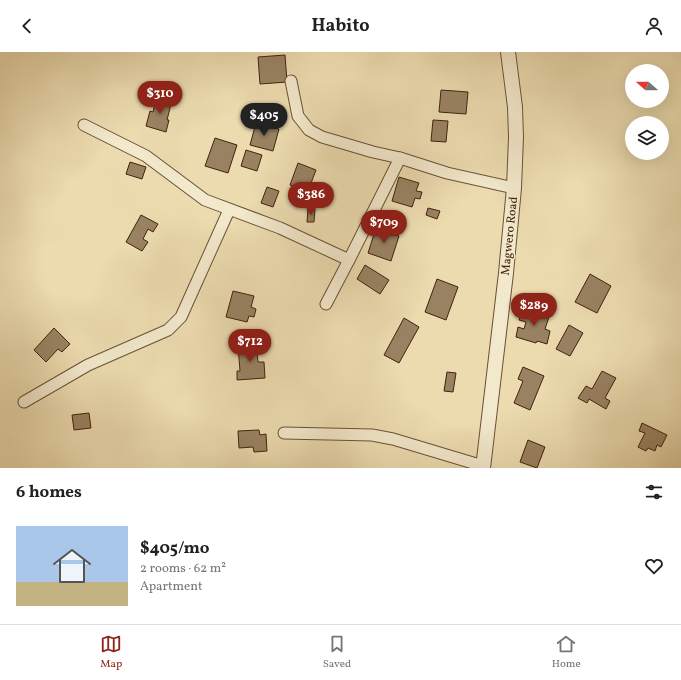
<!DOCTYPE html>
<meta charset="utf-8">
<style>
body{margin:0;font-family:Vollkorn,serif;background:#f6f6f6;color:#202124;height:100vh;display:flex;flex-direction:column;font-size:15px;white-space:nowrap}
*{box-sizing:border-box;margin:0}
p{font-size:13px;color:#757577}
.icon{flex:none;width:22px;height:22px;fill:none;stroke:currentColor;stroke-width:2;stroke-linecap:round;stroke-linejoin:round}
.map{position:relative;height:416px;overflow:hidden}
.details{display:flex;flex-direction:column;background:#fff;flex:1}
.details>*{flex:none}
.needle{width:26px;rotate:291deg}
.controls{position:absolute;left:625px;top:12px;display:grid;gap:8px}
.controls a{display:grid;place-items:center;width:44px;height:44px;border-radius:50%;background:#fff;box-shadow:0 4px 16px #0002;font-size:20px}
.price{position:absolute;translate:-50% -34px;padding:0 9px;border-radius:14px;background:#8f2418;color:#fff;font-size:13px;line-height:26px;filter:drop-shadow(0 1px 2px #0008)}
.price::after{content:'';position:absolute;left:50%;top:24px;width:12px;height:9px;margin-left:-6px;background:inherit;clip-path:polygon(0 0,100% 0,50% 100%)}
.price.on{background:#222;color:#fff}
ul{padding:0;list-style:none}
li{display:flex;align-items:center;gap:12px;height:100px;padding:0 16px}
li+li{border-top:1px solid #e0e0e0}
li span{display:grid;place-items:center;flex:none;width:112px;height:80px;border-radius:0px;color:#555}
li>.icon{margin-inline-start:auto}
span .icon{width:48px;height:48px;fill:#fffc;stroke-width:1}
li b{font-size:17px}
h2{display:flex;justify-content:space-between;align-items:center;height:48px;padding:0 16px;font-size:17px}
header{display:flex;justify-content:space-between;align-items:center;height:52px;padding:0 16px;background:#fff;font-size:18px;font-weight:700}
.menu{display:flex;justify-content:space-around;align-items:center;height:56px;border-top:1px solid #e0e0e0;background:#fff;font-size:11px;color:#757577}
.menu a{display:grid;justify-items:center;gap:2px}
.menu .on{color:#8f2418}
.map>svg:first-child{display:block}
</style>
<header><svg class="icon" aria-label="back" viewBox="0 0 24 24"><path d="M15 5l-7 7 7 7"/></svg>Habito<svg class="icon" aria-label="person" viewBox="0 0 24 24"><circle cx="12" cy="8" r="4"/><path d="M4 21q1-7 8-7t8 7"/></svg></header>
<div class="map">
<svg width="681" height="416" viewBox="0 0 681 416">
<rect width="100%" height="100%" fill="#ebdbaf"/>
<filter id="stains"><feTurbulence type="fractalNoise" baseFrequency=".005" numOctaves="4"/><feColorMatrix values="0 0 0 0 .2 0 0 0 0 .09 0 0 0 0 .02 0 0 0 .5 -.17"/></filter>
<radialGradient id="worn" r=".72"><stop offset=".6" stop-color="#630" stop-opacity="0"/><stop offset="1" stop-color="#630" stop-opacity=".3"/></radialGradient>
<g fill="#998262" stroke="#40220e">
<path d="M285,3L287,30L260,32L258,5Z"/>
<path d="M441,38L468,40L466,62L439,60Z"/>
<path d="M163,45L172,48L167,68H169L166,80L146,74L150,59L153,60L156,47L162,49Z"/>
<path d="M433,68L448,69L446,90L431,89Z"/>
<path d="M256,71L279,77L273,99L250,93Z"/>
<path d="M215,86L237,93L228,121L205,114Z"/>
<path d="M246,98L262,103L257,119L241,114Z"/>
<path d="M130,110L146,115L142,127L126,122Z"/>
<path d="M298,111L316,118L308,139L290,133Z"/>
<path d="M399,125L419,131L416,139L422,140L420,147L415,146L412,155L392,149Z"/>
<path d="M267,135L279,139L273,155L261,151Z"/>
<path d="M428,156L440,159L437,167L426,163Z"/>
<path d="M308,157H315L314,170H307Z"/>
<path d="M141,163L158,172L153,180L148,177L143,187L148,190L142,199L126,190Z"/>
<path d="M376,176L399,184L391,209L368,201Z"/>
<path d="M365,213L389,228L380,242L357,227Z"/>
<path d="M590,222L611,234L597,261L575,250Z"/>
<path d="M437,227L458,235L446,268L425,260Z"/>
<path d="M233,239L254,244L251,255L256,257L254,265L249,264L247,270L226,265Z"/>
<path d="M530,256L550,262L545,277L550,279L547,292L537,289L536,291L516,285L518,275L524,277L526,270L519,268L522,259L528,261Z"/>
<path d="M404,266L419,275L399,311L384,303Z"/>
<path d="M569,273L583,281L570,304L556,297Z"/>
<path d="M54,276L70,292L62,300L58,297L46,310L34,298Z"/>
<path d="M256,291L258,310H264L265,326L237,328V319H240L238,293Z"/>
<path d="M523,315L544,324L530,358L514,351L523,329L518,327Z"/>
<path d="M602,319L616,326L605,346L610,349L606,357L589,347L587,351L578,346L586,334L592,337Z"/>
<path d="M447,320L456,321L453,340L444,339Z"/>
<path d="M89,361L91,376L74,378L72,363Z"/>
<path d="M642,371L667,383L661,395L657,393L655,399L648,396L646,399L638,395L645,381L639,379Z"/>
<path d="M259,378L260,383L266,382L267,399L254,400L253,395L239,396L238,379Z"/>
<path d="M528,388L545,395L537,416L520,410Z"/>
</g>
<g fill="none" stroke-linecap="round" stroke-linejoin="round">
<defs>
<g id="minor">
<path d="M291,29L298,64L309,78L322,85L373,100L400,106L447,121L514,136"/>
<path d="M84,73L146,104L205,148L280,176L349,208"/>
<path d="M326,252L349,208L400,106"/>
<path d="M24,350L88,313L168,278L181,265L229,158"/>
<path d="M284,381L372,383L393,387L483,414"/>
</g>
<path id="tertiary" d="M483,416L506,221L514,136L516,85L515,55L508,0"/>
</defs>
<use href="#minor" stroke="#6b5036" stroke-width="13"/>
<use href="#tertiary" stroke="#6b5036" stroke-width="16"/>
<use href="#minor" stroke="#f2e8cb" stroke-width="11"/>
<use href="#tertiary" stroke="#f2e8cb" stroke-width="14"/>
</g>
<g text-anchor="middle" stroke-width="3" stroke-linejoin="round" paint-order="stroke">
<g font-size="12" fill="#40220e" stroke="#f2e8cb">
<text transform="translate(509 184) rotate(-84)" y="4">Magwero Road</text>
</g>
</g>
<rect width="100%" height="100%" filter="url(#stains)"/>
<rect width="100%" height="100%" fill="url(#worn)"/>
</svg>
<div class="controls">
<a><svg class="needle" viewBox="-14 -14 28 28"><path d="M0-13l5 13h-10z" fill="#e53935"/><path d="M0 13l5-13h-10z" fill="#757577"/></svg></a>
<a><svg class="icon" aria-label="layers" viewBox="0 0 24 24"><path d="M12 4l9 5-9 5-9-5zM3 14l9 5 9-5"/></svg></a>
</div>
<b class="price" style="left:160px;top:63px">$310</b>
<b class="price on" style="left:264px;top:85px">$405</b>
<b class="price" style="left:311px;top:164px">$386</b>
<b class="price" style="left:384px;top:192px">$709</b>
<b class="price" style="left:534px;top:275px">$289</b>
<b class="price" style="left:250px;top:311px">$712</b>
</div>
<section class="details">
<h2>6 homes<svg class="icon" aria-label="filters" viewBox="0 0 24 24"><path d="M4 7h16M4 17h16"/><circle cx="9" cy="7" r="2"/><circle cx="15" cy="17" r="2"/></svg></h2>
<ul>
<li><span style="background:linear-gradient(#a9c7e8 70%,#c2b280 0)"><svg class="icon" aria-label="home" viewBox="0 0 24 24"><path d="M3 11l9-7 9 7M6 9v11h12V9"/></svg></span><div><b>$405/mo</b><p>2 rooms · 62 m²</p><p>Apartment</p></div><svg class="icon" aria-label="heart" viewBox="0 0 24 24"><path d="M12 20l-8-8c-3-5 5-10 8-4 3-6 11-1 8 4z"/></svg></li>
</ul>
</section>
<nav class="menu">
<a class="on"><svg class="icon" aria-label="map" viewBox="0 0 24 24"><path d="M3 6l6-2 6 2 6-2v14l-6 2-6-2-6 2zM9 4v14M15 6v14"/></svg>Map</a>
<a><svg class="icon" aria-label="saved" viewBox="0 0 24 24"><path d="M7 4h10v16l-5-4-5 4z"/></svg>Saved</a>
<a><svg class="icon" aria-label="home" viewBox="0 0 24 24"><path d="M3 11l9-7 9 7M6 9v11h12V9"/></svg>Home</a>
</nav>
